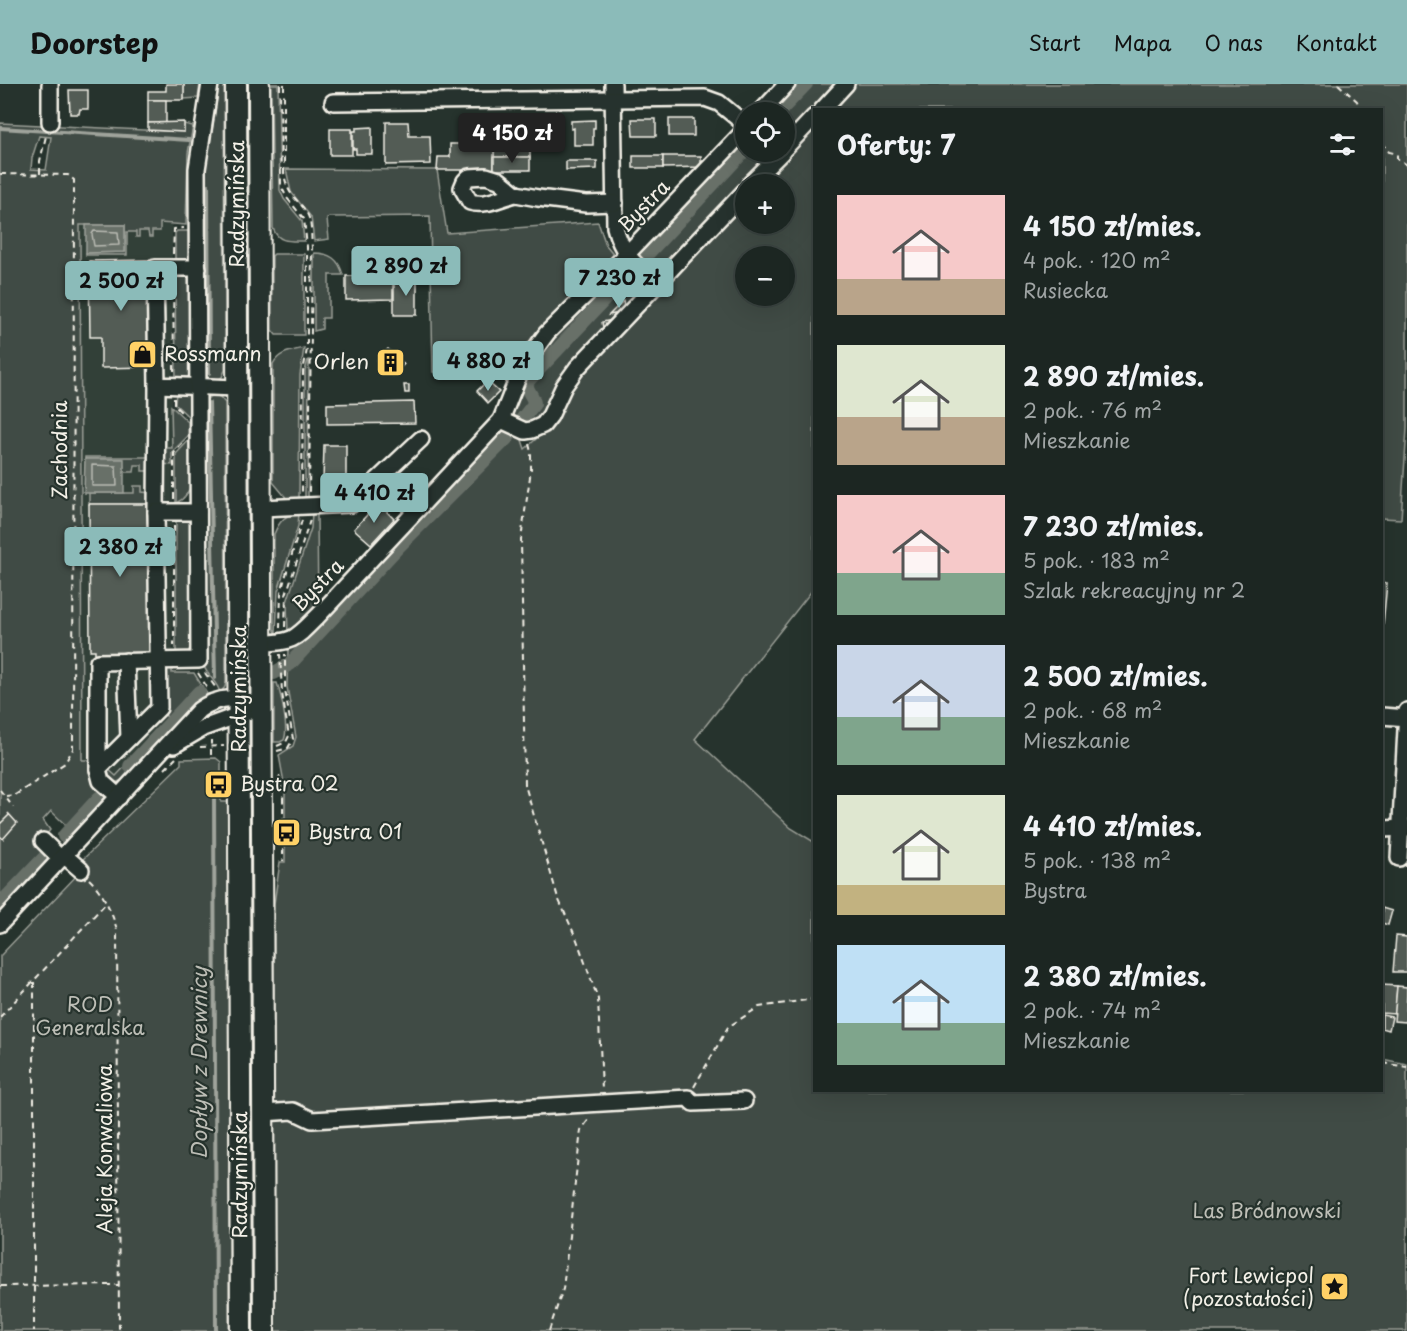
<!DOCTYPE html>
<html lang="pl">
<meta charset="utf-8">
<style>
body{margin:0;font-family:"Playpen Sans",sans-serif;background:#252e2a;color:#f1f3f6;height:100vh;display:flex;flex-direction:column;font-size:22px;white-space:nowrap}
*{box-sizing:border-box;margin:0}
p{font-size:20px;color:#a0a5a5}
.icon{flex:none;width:33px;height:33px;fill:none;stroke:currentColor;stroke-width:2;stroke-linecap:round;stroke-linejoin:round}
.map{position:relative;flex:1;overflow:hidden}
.drawer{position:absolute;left:813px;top:24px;width:570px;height:984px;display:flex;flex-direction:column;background:#1c2622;border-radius:0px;box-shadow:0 6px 24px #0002,0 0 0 2px #3a4340}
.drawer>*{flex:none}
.tools{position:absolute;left:735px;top:18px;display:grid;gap:12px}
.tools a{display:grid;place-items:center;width:60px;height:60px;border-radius:50%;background:#1c2622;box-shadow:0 6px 24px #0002,0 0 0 2px #3a4340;font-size:30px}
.price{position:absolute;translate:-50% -51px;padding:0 14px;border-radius:6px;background:#8bbbb9;color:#111;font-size:20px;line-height:39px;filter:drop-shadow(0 2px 3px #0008)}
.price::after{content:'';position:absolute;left:50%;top:36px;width:18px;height:14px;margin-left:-9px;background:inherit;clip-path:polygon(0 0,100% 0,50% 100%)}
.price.active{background:#222;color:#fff}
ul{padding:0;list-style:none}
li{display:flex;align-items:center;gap:18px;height:150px;padding:0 24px}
li span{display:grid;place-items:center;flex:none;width:168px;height:120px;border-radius:0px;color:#555}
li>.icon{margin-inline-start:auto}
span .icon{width:72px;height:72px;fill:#fffc;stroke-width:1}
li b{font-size:26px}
h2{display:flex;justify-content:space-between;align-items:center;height:72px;padding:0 24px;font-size:26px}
header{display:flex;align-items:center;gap:36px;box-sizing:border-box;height:84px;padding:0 30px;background:#8bbbb9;color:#111}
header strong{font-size:28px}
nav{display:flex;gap:33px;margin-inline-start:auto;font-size:21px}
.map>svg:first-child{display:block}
</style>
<header>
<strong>Doorstep</strong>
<nav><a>Start</a><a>Mapa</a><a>O nas</a><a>Kontakt</a></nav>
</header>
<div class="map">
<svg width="1407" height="1247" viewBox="0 0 1407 1247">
<rect width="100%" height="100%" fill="#26332d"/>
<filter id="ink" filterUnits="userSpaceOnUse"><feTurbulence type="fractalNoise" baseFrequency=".0167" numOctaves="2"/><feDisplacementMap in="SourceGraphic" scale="12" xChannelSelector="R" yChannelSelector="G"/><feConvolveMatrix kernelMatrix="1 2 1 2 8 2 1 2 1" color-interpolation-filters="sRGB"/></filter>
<g filter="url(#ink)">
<path fill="#333f39" d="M160,139L172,141L173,632L116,692L109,685L108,696L100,706L91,692L90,676H82L80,141H159Z"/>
<g fill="#414b45" stroke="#9a9e96" stroke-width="1.5" fill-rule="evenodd">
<path d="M184,0H200L198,14L184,15Z"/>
<path d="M219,0H224L225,286L222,293C216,297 208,296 205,289L204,73H208Z"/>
<path d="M244,0H251L252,150H248L245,110Z"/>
<path d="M271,0H278L280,106L284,115L302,137L304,157C290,157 278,159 273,144Z"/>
<path d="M794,0H803L777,28H768Z"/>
<path d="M809,0H1407V344L1401,435L1382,434V26H814V504L695,655L791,744L814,758V1006H1382V975L1407,980V1247H275L274,820L280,778H285V758H290V739H285V704L279,671L293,662L296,653L287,603L288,565L305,554L498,348L508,345L520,350L525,365L545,347L540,340H521L537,319C536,311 527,306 529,298L746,67L784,68V28H782ZM746,100H784V140H746ZM746,172H784V212H746Z"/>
<path d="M0,39L184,48V40L193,42L188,69L186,141L160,139V147H152V153H149L148,147H139V153H136V148H127V171H86V169L125,168V141H80L82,676H90L91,692L103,712L101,717L72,747L51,727L43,736L50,746L37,763L42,768L0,812ZM39,52L51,53L46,86L31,85L32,74Z"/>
<path d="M745,53V62L637,177L632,171Z"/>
<path d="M286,85L437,86L447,149L598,138L606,161L616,173L540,244L513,291L433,288L430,132L329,133L327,135L329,155L314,157L311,133L291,108Z"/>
<path d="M177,147H191V170L185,176L175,177V149Z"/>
<path d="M314,169C330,169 339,175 343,191H329V234H322V245L314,247Z"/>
<path d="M274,170H304V251H276L272,246V172Z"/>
<path d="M626,177L632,183L525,297L524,303L533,320L518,338L514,336L510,329C514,318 518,305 523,295C540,264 566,244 589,219C602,205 612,190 626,177Z"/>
<path d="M175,189L187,190L191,194V289L186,295L176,296Z"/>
<path d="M304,264L300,291L299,416H288L273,398V280C279,268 292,267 304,264Z"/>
<path d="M308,276H309L308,415H305V287Z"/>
<path d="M248,279H252L253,594L248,607H246L245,326Z"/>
<path d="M176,308H184L190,312L192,336L175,320Z"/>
<path d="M214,311L220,313L225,319L226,598L225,603L220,609C218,598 207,592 204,582V322L208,314Z"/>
<path d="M171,322L188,338V352L172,368V381L162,380V364H172Z"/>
<path d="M192,353C192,375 199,409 176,419V370Z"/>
<path d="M85,373H150V387H142V381H135L134,388H124L123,375H85Z"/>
<path d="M134,402H142V408L151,409V420H89V409H134Z"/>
<path d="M299,429L298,442L278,507L276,548L274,545V450C279,438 285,430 299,429Z"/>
<path d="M312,429H317L318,527L288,552L287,518L311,444Z"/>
<path d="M176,435L186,436L192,441V560L188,568L176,570Z"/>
<path d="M172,584V589H194L207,610V615L122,696C117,699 113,700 108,696L107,690L108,685L116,692L169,636L163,628L166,585Z"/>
<path d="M274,599H277C281,611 289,644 284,656L280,658H274Z"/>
<path d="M216,674L221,678V693H217V706L221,707V718H228L229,1247H0V872L81,787L82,776L181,680V675Z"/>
<path d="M247,678L254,679L255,1247H249Z"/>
</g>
<g fill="#676f68" stroke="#9fa39b" stroke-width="1.5">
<path d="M86,141H125V168L86,169Z"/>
<path d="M85,375H124V409H84Z"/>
</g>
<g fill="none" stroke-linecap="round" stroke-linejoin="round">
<g stroke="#bcbdb5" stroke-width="1.5">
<path d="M94,147L118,148L119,161L94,162L92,150Z"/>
<path d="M92,381L116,382L117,402H92Z"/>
</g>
<g stroke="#9fa39b" stroke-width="4">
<path d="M0,44L189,56"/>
<path d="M208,101L209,289"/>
<path d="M209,319L215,594"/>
<path d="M214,710L216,1247"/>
</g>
<g stroke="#676f68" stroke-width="14">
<path d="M779,28L806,0"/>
<path d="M274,589L290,580L398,463L508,353L534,320C534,311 525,307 527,298L746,65"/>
<path d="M130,682L199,608"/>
<path d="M64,752L99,714"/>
<path d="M0,820L45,773"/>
</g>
</g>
<g fill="#525c55" stroke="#f4f1e8" stroke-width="1.5">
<path d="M166,0H184V16H148V7H166Z"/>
<path d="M69,6H88V25H80L79,30H70Z"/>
<rect x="148" y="16" width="18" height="23"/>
<path d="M632,35H656V52H633Z"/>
<rect x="669" y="35" width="25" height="17"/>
<path d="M503,36H523V59H530V73H494L495,59H517V57H503Z"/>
<path d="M595,36V44H593V61H574V44L571,45V37Z"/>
<path d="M535,37L560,38L559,60H544L545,56H535Z"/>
<path d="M184,38V48L148,46V39Z"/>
<path d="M386,38H408L409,52H430L431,80L386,81Z"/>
<path d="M372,43V70H356V65H353V47H356V44Z"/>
<rect x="330" y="45" width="22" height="26"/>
<path d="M450,60H494V86H437L438,73H450Z"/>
<rect x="633" y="72" width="30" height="12"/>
<path d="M663,72H701V83L663,84Z"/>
<rect x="494" y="73" width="36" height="13"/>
<path d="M566,77H597V85L566,86Z"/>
<path d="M149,176V283L101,284V253H90L89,177Z"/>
<path d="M393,191V215L346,216V192Z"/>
<rect x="394" y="196" width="23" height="35"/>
<path d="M623,217L625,228L609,231Z"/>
<path d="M618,235L604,249L602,238Z"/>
<path d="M388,265L404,280L393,292L377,276Z"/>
<path d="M487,297L499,308L488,319L477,307Z"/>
<path d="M404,301H409V309H405Z"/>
<path d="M414,318L415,339L327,340V320Z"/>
<path d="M324,361H346V398H323Z"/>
<path d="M378,419L394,435L371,460L354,445Z"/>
<path d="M89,420H151L150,570H95V566H90Z"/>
<path d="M1382,499H1387L1382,552Z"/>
<path d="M8,729L17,739L3,755L0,752V740L9,731Z"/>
<path d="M1382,824L1392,827L1388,841L1382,839Z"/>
<path d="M1396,852L1407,853V888H1393Z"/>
<path d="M1382,901L1397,902L1395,930L1382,929Z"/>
<path d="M1397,902L1407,903L1406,938L1394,937Z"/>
<path d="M1382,931L1392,933L1389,946L1382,944Z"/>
</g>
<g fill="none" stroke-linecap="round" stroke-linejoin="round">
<defs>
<g id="minor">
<path d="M613,0L615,143C622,171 636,181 656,200"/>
<path d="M333,18L705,14L719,19L746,41"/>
<path d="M822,26L846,0"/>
<path d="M761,28L787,0"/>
<path d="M50,38V0"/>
<path d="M784,65L814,33"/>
<path d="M750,100L782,68"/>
<path d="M516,110C501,113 486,123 470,118L462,104L465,97L469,93L486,92L499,96L516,110L538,114L586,120L615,119"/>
<path d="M198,184H155L157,301L237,304"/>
<path d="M501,336L525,347L532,346L543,341L550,332L564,302L577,284L746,106"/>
<path d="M261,424L352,420L421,355"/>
<path d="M156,428L157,301"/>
<path d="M261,559C294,559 296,554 318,532L501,336L522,283L547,249L626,171L746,45"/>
<path d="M126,577L129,654"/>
<path d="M1382,632L1407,634"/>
<path d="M174,661L203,644L247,628"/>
<path d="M98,685V578L199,576L197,85L210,0"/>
<path d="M119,713L101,697L98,685L159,624L156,428H198"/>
<path d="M1382,745L1407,744"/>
<path d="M43,757L61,775"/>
<path d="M65,772L81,786"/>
<path d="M1399,774L1407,627"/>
<path d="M0,840L199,626C218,612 240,611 261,623"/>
<path d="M263,1029L293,1027L312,1036L688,1014L693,1019L744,1017"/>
</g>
<g id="major">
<path d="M236,0L241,1247"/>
<path d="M259,0L264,1247"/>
</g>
</defs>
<use href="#minor" stroke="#f4f1e8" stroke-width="20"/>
<use href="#major" stroke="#f4f1e8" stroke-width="24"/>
<g stroke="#f4f1e8" stroke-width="2" stroke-dasharray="6 4.5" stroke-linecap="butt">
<path d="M280,0L281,102L287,114L304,135L307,163V265L303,288L302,409"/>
<path d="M284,0V89C288,117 302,115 309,134C312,143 311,154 312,163L309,409"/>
<path d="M1338,0L1357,17L1360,26"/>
<path d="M1382,58L1389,68L1397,70V74L1407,81"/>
<path d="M0,90L68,91L74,96L73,665L65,679L15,711L6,712"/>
<path d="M40,90V77L46,52"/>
<path d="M173,170L174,145L184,144"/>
<path d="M173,197L174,287"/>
<path d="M174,314V321L184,331"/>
<path d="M529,360L531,368V386L521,455L525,701L558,814L577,856L598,915L602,1006"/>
<path d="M174,415V369L183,359"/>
<path d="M174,442V562"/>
<path d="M285,543L286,511L310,436"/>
<path d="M280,544L281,508L302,436"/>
<path d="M198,589L208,605"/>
<path d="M205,589L216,604"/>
<path d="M277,662L286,658L289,652L282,609L280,570"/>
<path d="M200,663L224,662"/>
<path d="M277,667L288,664L293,655L285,606V570"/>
<path d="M211,671V656"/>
<path d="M165,685L176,674"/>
<path d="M279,692L283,706V777"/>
<path d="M0,706L13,723"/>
<path d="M89,795C103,808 112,828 117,846L119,1247"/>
<path d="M34,898V1247"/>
<path d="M0,933L105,820"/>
<path d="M1382,979L1407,983"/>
<path d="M694,1003L728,943L759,923L814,915"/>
<path d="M0,1202L119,1201"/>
<path d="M549,1247L563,1205L581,1046L590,1034"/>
</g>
<use href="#minor" stroke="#26332d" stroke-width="15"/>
<use href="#major" stroke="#26332d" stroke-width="20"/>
</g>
</g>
<defs>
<symbol id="shop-square" viewBox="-11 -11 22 22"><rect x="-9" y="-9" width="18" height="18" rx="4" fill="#ffd166" stroke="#26332d"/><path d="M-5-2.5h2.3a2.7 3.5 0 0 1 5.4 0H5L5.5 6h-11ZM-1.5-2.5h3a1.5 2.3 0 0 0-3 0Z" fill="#111"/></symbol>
<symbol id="building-square" viewBox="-11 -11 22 22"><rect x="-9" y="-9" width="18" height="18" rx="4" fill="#ffd166" stroke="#26332d"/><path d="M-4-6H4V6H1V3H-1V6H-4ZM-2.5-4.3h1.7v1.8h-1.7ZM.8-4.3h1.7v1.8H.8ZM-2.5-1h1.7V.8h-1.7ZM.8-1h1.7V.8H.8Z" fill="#111"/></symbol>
<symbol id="bus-square" viewBox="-11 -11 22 22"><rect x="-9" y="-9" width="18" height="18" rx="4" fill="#ffd166" stroke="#26332d"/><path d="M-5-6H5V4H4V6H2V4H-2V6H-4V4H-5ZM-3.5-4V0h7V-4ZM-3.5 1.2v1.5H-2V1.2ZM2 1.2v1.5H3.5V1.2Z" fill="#111"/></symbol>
<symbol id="sight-square" viewBox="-11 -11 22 22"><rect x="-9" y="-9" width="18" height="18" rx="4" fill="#ffd166" stroke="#26332d"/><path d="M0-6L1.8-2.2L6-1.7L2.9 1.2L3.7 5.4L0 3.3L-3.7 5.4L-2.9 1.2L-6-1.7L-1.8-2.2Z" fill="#111"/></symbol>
</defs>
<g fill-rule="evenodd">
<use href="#shop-square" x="126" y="254" width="33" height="33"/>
<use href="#building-square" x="374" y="262" width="33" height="33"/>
<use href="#bus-square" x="202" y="684" width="33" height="33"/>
<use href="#bus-square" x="270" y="732" width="33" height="33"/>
<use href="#sight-square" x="1318" y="1186" width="33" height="33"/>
</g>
<g text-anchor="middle" stroke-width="4.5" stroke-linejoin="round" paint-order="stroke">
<g font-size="20" fill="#f4f1e8" stroke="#26332d">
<text transform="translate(237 120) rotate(-90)" y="7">Radzymińska</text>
<text transform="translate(644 122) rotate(-46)" y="7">Bystra</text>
<text transform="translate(60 366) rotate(-90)" y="7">Zachodnia</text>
<text transform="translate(318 501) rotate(-46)" y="7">Bystra</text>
<text transform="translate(239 605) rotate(-90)" y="7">Radzymińska</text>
<text transform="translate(105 1065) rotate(-90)" y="7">Aleja Konwaliowa</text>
<text transform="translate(240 1091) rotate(-90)" y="7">Radzymińska</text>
</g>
<g font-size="20" fill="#f4f1e8" stroke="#26332d" text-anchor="start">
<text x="164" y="277">Rossmann</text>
<text x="369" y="285" text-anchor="end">Orlen</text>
<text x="240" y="707">Bystra 02</text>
<text x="308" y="755">Bystra 01</text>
<text x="1314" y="1199" text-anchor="end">Fort Lewicpol<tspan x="1314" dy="23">(pozostałości)</tspan></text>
</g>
<g font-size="20" fill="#bebfb7" stroke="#26332d">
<text x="90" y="928">ROD<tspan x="90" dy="23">Generalska</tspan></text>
<text x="1267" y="1134">Las Bródnowski</text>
</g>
<g font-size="21" font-style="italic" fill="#bcbdb5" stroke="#26332d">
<text transform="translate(200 979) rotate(-90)" y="7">Dopływ z Drewnicy</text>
</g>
</g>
</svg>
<div class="tools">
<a><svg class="icon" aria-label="locate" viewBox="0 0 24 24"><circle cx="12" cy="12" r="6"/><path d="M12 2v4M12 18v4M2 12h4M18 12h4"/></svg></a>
<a>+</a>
<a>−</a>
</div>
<b class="price active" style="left:512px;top:80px">4 150 zł</b>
<b class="price" style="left:406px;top:213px">2 890 zł</b>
<b class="price" style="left:619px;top:225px">7 230 zł</b>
<b class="price" style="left:121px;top:228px">2 500 zł</b>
<b class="price" style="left:488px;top:308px">4 880 zł</b>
<b class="price" style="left:374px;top:440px">4 410 zł</b>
<b class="price" style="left:120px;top:494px">2 380 zł</b>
<section class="drawer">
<h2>Oferty: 7<svg class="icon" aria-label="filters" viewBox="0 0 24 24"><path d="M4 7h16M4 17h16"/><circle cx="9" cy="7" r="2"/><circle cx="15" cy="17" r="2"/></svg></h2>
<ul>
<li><span style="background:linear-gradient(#f6c9c9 70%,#b9a48a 0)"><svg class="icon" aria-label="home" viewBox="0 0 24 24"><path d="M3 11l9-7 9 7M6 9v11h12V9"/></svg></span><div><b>4 150 zł/mies.</b><p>4 pok. · 120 m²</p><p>Rusiecka</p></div></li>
<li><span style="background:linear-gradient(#dfe7d0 60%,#b9a48a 0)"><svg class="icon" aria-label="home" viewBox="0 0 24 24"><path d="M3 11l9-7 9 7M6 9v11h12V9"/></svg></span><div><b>2 890 zł/mies.</b><p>2 pok. · 76 m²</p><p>Mieszkanie</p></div></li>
<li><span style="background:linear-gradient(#f6c9c9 65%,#7fa58c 0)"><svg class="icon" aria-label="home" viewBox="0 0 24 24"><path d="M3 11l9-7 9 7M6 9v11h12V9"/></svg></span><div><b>7 230 zł/mies.</b><p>5 pok. · 183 m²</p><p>Szlak rekreacyjny nr 2</p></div></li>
<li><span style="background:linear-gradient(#c9d6e8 60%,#7fa58c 0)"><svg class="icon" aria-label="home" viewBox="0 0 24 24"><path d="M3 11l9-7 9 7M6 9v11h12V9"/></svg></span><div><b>2 500 zł/mies.</b><p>2 pok. · 68 m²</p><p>Mieszkanie</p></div></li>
<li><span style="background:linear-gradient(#dfe7d0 75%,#c2b280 0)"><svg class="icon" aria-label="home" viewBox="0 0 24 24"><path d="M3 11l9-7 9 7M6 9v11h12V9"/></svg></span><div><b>4 410 zł/mies.</b><p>5 pok. · 138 m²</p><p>Bystra</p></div></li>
<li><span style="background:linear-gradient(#bfe0f5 65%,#7fa58c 0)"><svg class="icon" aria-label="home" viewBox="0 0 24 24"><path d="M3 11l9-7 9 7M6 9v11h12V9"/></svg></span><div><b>2 380 zł/mies.</b><p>2 pok. · 74 m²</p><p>Mieszkanie</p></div></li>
</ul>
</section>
</div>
